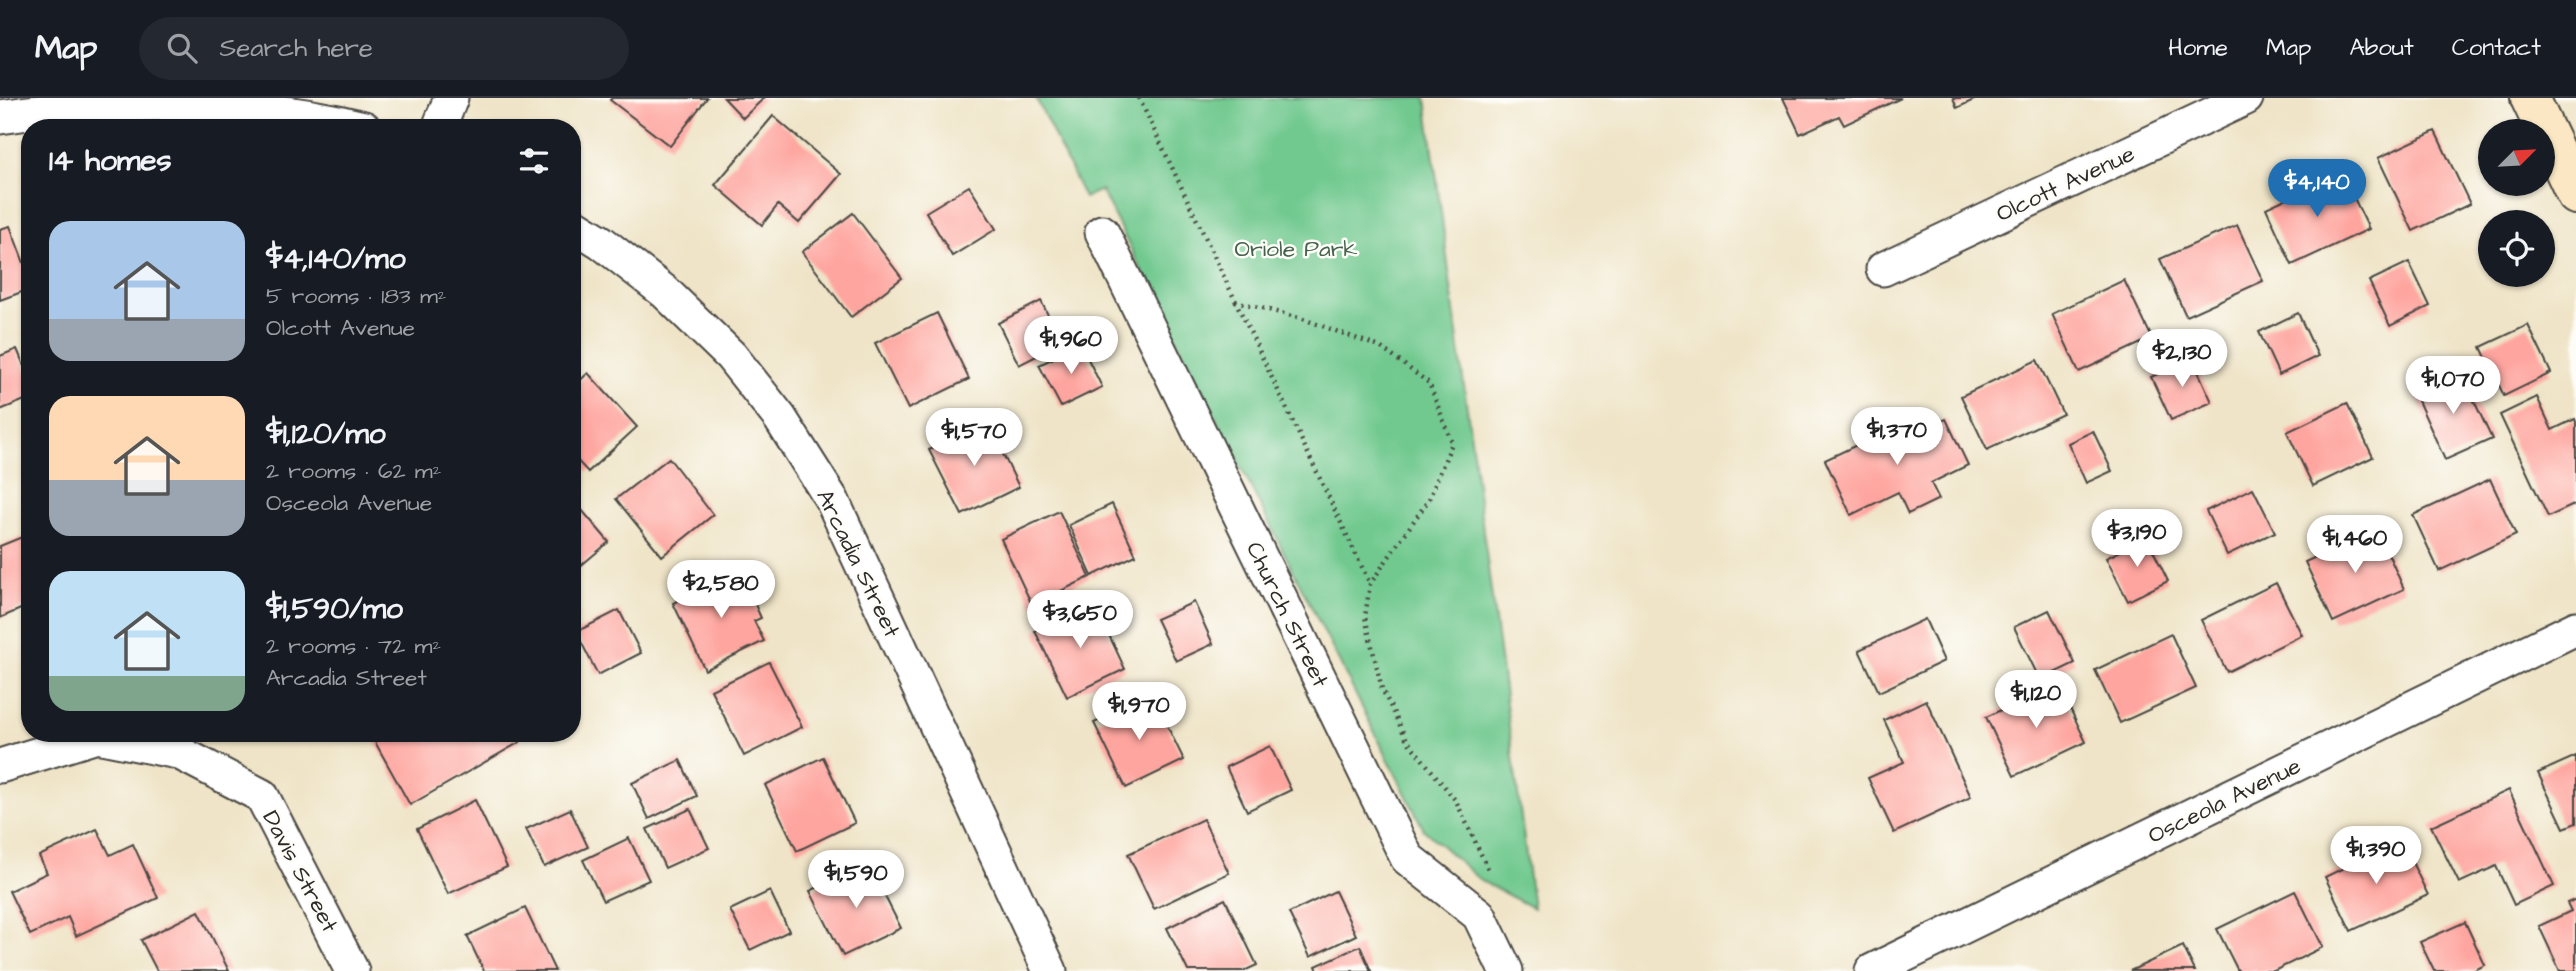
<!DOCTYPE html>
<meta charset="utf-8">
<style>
body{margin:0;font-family:"Architects Daughter",sans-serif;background:#242831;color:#f1f3f6;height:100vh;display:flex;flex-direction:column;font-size:26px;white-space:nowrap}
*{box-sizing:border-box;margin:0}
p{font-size:23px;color:#9ea1a6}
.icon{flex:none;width:38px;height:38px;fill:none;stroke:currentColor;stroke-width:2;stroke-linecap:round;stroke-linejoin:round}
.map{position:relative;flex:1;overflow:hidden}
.panel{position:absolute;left:21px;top:21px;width:560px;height:623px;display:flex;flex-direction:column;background:#171b24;border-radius:28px;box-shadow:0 2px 5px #0004}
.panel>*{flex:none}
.needle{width:46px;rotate:66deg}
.controls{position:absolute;left:2478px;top:21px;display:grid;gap:14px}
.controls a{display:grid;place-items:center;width:77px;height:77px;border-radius:50%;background:#171b24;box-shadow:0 2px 5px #0004;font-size:35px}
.price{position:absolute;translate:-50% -60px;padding:0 16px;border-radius:24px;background:#fff;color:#222;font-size:23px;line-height:46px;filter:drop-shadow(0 2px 4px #0008)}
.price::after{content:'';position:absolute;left:50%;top:42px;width:21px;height:16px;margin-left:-10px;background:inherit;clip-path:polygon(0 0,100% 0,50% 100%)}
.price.on{background:#1f6fb2;color:#fff}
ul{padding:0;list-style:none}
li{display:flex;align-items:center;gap:21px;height:175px;padding:0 28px}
li span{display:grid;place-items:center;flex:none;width:196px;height:140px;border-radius:21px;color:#555}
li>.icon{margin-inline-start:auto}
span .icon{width:84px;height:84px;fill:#fffc;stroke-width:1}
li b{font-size:30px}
h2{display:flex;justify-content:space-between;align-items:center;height:84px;padding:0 28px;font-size:30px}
header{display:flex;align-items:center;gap:42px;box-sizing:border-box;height:98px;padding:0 35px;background:#171b24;border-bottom:2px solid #363941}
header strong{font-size:33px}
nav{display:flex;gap:38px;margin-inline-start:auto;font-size:24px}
.search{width:490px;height:63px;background:#242831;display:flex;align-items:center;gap:18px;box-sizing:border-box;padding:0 24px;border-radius:38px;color:#9ea1a6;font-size:26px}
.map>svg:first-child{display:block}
</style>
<header>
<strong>Map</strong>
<div class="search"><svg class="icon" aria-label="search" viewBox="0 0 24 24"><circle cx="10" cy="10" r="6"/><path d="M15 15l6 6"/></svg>Search here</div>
<nav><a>Home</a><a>Map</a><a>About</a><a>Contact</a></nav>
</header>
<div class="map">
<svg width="2576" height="873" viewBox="0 0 2576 873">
<rect width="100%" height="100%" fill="#fdfcf7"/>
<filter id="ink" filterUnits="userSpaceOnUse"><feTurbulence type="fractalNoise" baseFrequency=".0143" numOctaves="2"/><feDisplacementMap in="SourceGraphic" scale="14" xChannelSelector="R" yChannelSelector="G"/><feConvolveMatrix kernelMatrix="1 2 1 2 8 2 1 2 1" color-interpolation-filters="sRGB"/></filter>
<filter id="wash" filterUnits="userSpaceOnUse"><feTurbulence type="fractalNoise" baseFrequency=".00686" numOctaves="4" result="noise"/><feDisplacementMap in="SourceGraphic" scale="28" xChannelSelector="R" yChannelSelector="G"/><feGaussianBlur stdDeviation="1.57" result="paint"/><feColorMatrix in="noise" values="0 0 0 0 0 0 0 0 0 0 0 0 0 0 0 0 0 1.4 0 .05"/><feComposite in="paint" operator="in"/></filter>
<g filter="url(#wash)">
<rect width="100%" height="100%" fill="#efe4c7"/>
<path fill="#71c98f" stroke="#4e7a5d" stroke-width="2" d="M1036,0H1426L1533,810L1481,783L1424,732L1101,92L1084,100Z"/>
<g id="blocks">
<g fill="#fea59f">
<path d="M612,0H707L670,48L610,2Z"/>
<path d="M724,0H764L743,20Z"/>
<path d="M1783,0H1901L1844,27L1839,18L1800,36Z"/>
<path d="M1953,0H1978L1957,10Z"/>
<path d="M773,18L841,76L799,125L778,107L762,127L715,87Z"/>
<path d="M2435,33L2470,106L2413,133L2378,60Z"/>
<path d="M2342,75L2369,131L2292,167L2266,110Z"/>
<path d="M969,88L996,131L952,158L926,114Z"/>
<path d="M853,115L902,180L851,219L802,154Z"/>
<path d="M2237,127L2263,183L2186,218L2160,161Z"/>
<path d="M10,128L30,181V191L0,202V131Z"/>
<path d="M2409,164L2430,208L2390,228L2369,183Z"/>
<path d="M2124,182L2152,240L2079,274L2052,216Z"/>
<path d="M1041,203L1062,245L1019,267L998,225Z"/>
<path d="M937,215L969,281L908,311L875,245Z"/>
<path d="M2298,215L2318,258L2279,277L2259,234Z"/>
<path d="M2528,227L2551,275L2504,298L2481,249Z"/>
<path d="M1081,247L1102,289L1061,309L1039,267Z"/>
<path d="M17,251L30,282V300L0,312V258Z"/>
<path d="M2192,260L2212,304L2171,322L2151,279Z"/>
<path d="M2037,262L2063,316L1987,352L1961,298Z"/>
<path d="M2460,273L2492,341L2445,362L2414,294Z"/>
<path d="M588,275L637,329L588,374L572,357V290Z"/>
<path d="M2537,299L2552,332L2575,321L2576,324V406L2548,419L2500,317Z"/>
<path d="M2347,305L2373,359L2313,388L2287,334Z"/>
<path d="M1946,321L1968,367L1931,385L1939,401L1908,416L1898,394L1851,417L1825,362L1901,326L1907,339Z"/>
<path d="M987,323L1019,389L962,417L929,352Z"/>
<path d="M2093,333L2112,373L2086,385L2068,345Z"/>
<path d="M669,360L713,417L662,458L616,401Z"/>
<path d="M2490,381L2516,437L2439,473L2413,417Z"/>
<path d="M2253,390L2275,434L2227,457L2206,413Z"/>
<path d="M1112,406L1136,457L1092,478L1069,427Z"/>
<path d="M581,411L609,444L572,475V418Z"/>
<path d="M1059,413L1090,479L1032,507L1001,441Z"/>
<path d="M2377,431L2404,491L2333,524L2305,464Z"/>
<path d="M22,439L30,458V507L0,520V448Z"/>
<path d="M2147,440L2168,483L2128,503L2106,460Z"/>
<path d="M740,473L761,520L754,523L764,543L705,572L673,505Z"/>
<path d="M2276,485L2302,537L2227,574L2201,522Z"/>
<path d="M1194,504L1213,546L1176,563L1156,521Z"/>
<path d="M1094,505L1125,571L1067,599L1035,533Z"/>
<path d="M619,512L641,555L598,577L576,534Z"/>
<path d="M2049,512L2075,565L2040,582L2014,529Z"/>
<path d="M1925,521L1944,563L1879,594L1859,552Z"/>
<path d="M2171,536L2196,590L2120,625L2095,572Z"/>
<path d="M769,564L802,629L744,658L711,592Z"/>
<path d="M2058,585L2086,644L2014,678L1986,619Z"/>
<path d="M1152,597L1184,662L1126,690L1094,625Z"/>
<path d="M1926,602L1971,699L1894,735L1868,680L1904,664L1884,622Z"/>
<path d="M370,635H515L520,644L410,707Z"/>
<path d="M1270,648L1291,692L1247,713L1226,669Z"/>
<path d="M2576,658V725L2564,730L2538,675Z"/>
<path d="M823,659L855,725L797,753L765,687Z"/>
<path d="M680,662L697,698L649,721L632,685Z"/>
<path d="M2509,692L2554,788L2514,807L2496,768L2459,785L2431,728Z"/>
<path d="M475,702L507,769L448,796L417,731Z"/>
<path d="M570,711L588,749L544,769L526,731Z"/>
<path d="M690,711L709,750L665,770L647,731Z"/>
<path d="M1203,721L1229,775L1154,811L1128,756Z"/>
<path d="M97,731L110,757L133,746L158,800L76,838L68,819L30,837L9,793L47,775L39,758Z"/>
<path d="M629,740L649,782L603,803L583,762Z"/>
<path d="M2401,742L2428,797L2351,833L2325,779Z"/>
<path d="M868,765L901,830L843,858L810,793Z"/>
<path d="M770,793L789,833L750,852L730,812Z"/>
<path d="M1335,793L1356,837L1310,859L1289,815Z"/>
<path d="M2295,793L2323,849L2274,873H2238L2217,831Z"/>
<path d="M1225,801L1257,867L1244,873H1188L1167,830Z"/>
<path d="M2576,801V873H2560L2539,828L2571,813L2567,805Z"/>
<path d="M525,810L555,873H484L467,838Z"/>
<path d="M199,813L229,873H157L141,842Z"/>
<path d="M2465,824L2485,867L2473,873H2434L2420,844Z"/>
<path d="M1360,848L1371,873H1318L1316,868Z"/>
<path d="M2183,848L2195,873H2130Z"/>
</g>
</g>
</g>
<g filter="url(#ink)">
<use href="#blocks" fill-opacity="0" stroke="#484742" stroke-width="2"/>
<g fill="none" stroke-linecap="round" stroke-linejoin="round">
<defs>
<g id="street">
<path d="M0,19C123,0 243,0 364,30"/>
<path d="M439,30L451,0"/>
<path d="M572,126L601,144L665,194L731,258L780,320L832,402L1050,873"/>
<path d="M1102,134L1407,760L1479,817L1506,873"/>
<path d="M1883,171L2246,0"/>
<path d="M0,668L97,638L178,654L262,698L352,873"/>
<path d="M1872,873L2576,530"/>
</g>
<path id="secondary" d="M2530,0L2576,97"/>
</defs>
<use href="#street" stroke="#484742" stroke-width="37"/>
<use href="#secondary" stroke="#484742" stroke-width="42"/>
<g stroke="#484742" stroke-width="4.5" stroke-dasharray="2 5" stroke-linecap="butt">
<path d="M1139,0L1370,486"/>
<path d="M1235,203L1303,221L1380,249L1429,285L1452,345L1429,401L1370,486L1365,519L1382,591L1407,642L1456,703L1488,771"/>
</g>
<use href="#street" stroke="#fff" stroke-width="33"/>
<use href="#secondary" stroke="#fbe7c3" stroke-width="38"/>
</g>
</g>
<g text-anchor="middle" stroke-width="5" stroke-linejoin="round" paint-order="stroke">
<g font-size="23" fill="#2b2b2b" stroke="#fdfcf7">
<text transform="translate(2065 85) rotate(-25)" y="8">Olcott Avenue</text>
<text transform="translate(859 465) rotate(64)" y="8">Arcadia Street</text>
<text transform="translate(1288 516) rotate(64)" y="8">Church Street</text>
<text transform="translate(2224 702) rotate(-26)" y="8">Osceola Avenue</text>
<text transform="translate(301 773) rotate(62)" y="8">Davis Street</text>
</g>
<g font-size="23" fill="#44624e" stroke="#fdfcf7">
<text x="1296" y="158">Oriole Park</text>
</g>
</g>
</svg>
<div class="controls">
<a><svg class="needle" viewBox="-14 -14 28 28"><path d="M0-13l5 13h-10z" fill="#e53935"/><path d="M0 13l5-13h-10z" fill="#9ea1a6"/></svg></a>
<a><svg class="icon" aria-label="locate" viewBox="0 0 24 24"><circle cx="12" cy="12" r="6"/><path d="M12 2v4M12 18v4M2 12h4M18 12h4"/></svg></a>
</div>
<b class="price on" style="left:2317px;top:121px">$4,140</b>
<b class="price" style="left:1071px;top:278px">$1,960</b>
<b class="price" style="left:2182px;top:291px">$2,130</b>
<b class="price" style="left:2453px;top:318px">$1,070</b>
<b class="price" style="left:1897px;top:369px">$1,370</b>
<b class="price" style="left:974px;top:370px">$1,570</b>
<b class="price" style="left:2137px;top:471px">$3,190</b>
<b class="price" style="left:2355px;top:477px">$1,460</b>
<b class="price" style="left:721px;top:522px">$2,580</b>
<b class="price" style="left:1080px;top:552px">$3,650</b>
<b class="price" style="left:2036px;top:632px">$1,120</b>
<b class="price" style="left:1139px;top:644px">$1,970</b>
<b class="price" style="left:2376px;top:788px">$1,390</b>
<b class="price" style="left:856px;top:812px">$1,590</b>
<section class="panel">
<h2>14 homes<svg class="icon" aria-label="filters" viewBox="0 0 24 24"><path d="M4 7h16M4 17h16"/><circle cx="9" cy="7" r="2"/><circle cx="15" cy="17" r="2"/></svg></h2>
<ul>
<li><span style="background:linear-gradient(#a9c7e8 70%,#9aa5b1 0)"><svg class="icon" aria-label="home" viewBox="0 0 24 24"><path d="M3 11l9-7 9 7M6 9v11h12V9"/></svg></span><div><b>$4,140/mo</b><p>5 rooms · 183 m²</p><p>Olcott Avenue</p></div></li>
<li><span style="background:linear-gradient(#ffd9b3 60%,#9aa5b1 0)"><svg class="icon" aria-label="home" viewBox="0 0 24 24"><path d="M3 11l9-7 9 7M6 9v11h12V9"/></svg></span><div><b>$1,120/mo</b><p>2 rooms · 62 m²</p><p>Osceola Avenue</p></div></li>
<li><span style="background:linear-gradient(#bfe0f5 75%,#7fa58c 0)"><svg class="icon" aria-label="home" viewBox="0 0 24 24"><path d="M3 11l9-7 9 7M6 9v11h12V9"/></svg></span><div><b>$1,590/mo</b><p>2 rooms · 72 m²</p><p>Arcadia Street</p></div></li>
</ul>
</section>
</div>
